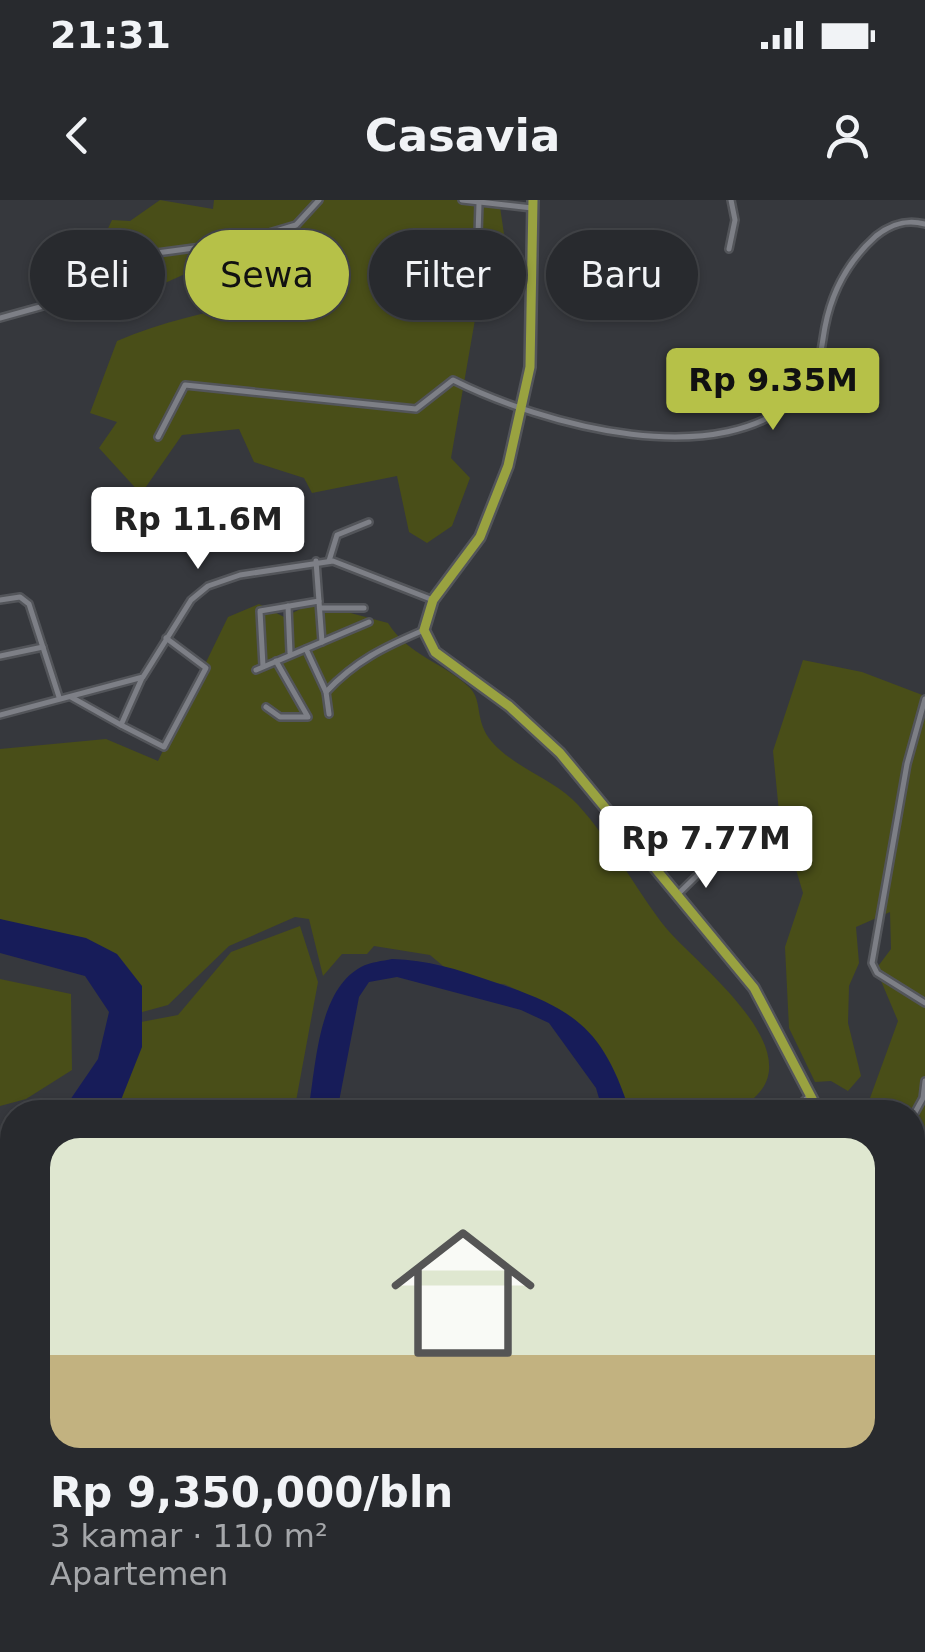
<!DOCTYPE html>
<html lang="id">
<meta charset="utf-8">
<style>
body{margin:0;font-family:"DejaVu Sans",sans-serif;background:#34363a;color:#f1f3f6;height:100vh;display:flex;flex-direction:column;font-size:38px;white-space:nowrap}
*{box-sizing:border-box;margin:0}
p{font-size:32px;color:#a5a7aa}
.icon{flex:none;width:55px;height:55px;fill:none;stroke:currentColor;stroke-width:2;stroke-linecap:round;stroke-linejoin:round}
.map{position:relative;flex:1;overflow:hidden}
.sheet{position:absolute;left:0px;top:900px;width:925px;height:552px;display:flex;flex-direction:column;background:#282a2e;border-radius:40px 40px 0 0;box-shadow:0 2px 8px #0004,0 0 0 2px #44464a}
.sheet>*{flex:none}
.banner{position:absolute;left:30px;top:30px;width:865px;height:90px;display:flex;gap:20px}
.price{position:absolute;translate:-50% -85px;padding:0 22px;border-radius:10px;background:#fff;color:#222;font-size:32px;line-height:65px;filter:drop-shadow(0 2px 5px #0008)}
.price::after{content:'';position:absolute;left:50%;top:60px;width:30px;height:22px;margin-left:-15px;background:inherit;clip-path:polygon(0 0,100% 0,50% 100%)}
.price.current{background:#b6c148;color:#111}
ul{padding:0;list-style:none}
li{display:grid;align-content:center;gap:20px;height:530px;padding:0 50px}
li span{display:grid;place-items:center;height:310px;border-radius:30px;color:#555}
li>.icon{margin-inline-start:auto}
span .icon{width:180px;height:180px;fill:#fffc;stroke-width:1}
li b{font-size:42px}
.chip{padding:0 35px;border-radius:45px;background:#282a2e;box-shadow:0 2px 8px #0004,0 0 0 2px #44464a;font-size:35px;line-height:90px}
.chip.current{background:#b6c148;color:#111}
.status{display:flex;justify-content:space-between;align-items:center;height:70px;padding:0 50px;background:#282a2e;direction:ltr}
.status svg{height:28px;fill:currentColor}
header{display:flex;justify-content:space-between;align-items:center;height:130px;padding:0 50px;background:#282a2e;font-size:45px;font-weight:800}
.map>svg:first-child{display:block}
</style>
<div class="status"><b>21:31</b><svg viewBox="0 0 49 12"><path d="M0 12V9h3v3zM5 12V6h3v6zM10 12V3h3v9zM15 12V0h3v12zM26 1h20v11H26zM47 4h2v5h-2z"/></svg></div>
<header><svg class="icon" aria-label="back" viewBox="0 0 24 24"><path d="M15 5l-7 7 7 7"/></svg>Casavia<svg class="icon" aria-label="person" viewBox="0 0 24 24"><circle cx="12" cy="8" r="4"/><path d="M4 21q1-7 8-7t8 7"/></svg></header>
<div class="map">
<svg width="925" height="1452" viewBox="0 0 925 1452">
<rect width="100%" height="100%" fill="#36383d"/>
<g fill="#494e18">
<path d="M160,0L213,9L214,0H499L510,75L497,101L477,108L451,258L470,278L452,326L427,343L409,332L397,276L312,293L304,278L254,262L239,229L182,235L141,294L99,248L117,222L90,213L117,141C166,119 220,111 272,95L270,75L232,83L227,55L165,83L157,104L116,110L91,64L112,20L130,21Z"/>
<path d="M313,403L388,423C409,456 443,462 470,488C483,501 474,521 492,542C514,567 548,577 572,599C603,628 637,692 666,728C695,763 810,849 754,898L756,912H621L551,806L504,784L462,782L430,755L374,746L367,754H342L323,776L309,719L295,717L229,746L168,805L135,814L131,774L0,719V549L106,539L158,561L228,417L259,404L284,417Z"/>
<path d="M803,460L862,472L925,496V1028L913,1016L912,912H853L866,909L898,821L876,769L891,749L890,712L856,727L859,763L849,786L848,823L861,876L848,891L831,881L815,882L789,828L785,747L803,693L779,612L773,551Z"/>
<path d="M300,726L318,782L294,912H112L141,822L178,815L231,752Z"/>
<path d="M0,779L71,794L72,870L26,899L0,906Z"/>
<path d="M0,974H12V1131L0,1127Z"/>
</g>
<g fill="#171c59">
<path d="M0,719L86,738L117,754L142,786V847L121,900L106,912H32L70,900L98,859L109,812L85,776L0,753Z"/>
<path d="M392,759C428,760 457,769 491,781C573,808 603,827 630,912H603L596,888L549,823L521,810L397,777L369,782L359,797L337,912H308C316,868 317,791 361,767C370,762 383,761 392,759Z"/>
</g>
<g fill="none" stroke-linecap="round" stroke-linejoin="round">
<g stroke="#171c59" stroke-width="2.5">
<path d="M152,1451L154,1440"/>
<path d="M8,1452L17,1440"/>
</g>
<defs>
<g id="minor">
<path d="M462,0L532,8"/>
<path d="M478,35L479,3"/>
<path d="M729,49L735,20L731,0"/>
<path d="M0,118L83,95L142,55L239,42L296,25L319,0"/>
<path d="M158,237L185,185L416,209L453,180C541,224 724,277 804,191C820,174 821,148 825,127C832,90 848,61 876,36C891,24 906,19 925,24"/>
<path d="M316,361L322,442"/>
<path d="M329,361L337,335L369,322"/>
<path d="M0,400L20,397L29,404L59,497"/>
<path d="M288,406L290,453"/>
<path d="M320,408H364"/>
<path d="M306,449L326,492L329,514"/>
<path d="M0,456L43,447"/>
<path d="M263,466L260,411L319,401"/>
<path d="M256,470L369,422"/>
<path d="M326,492C355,461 384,447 424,430"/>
<path d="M71,497L121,525L142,478"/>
<path d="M925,499L907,564L872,763L877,773L925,803"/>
<path d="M266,507L280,517H308L276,461"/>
<path d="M0,515L143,477L191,400L208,386L240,375L333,361L433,400"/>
<path d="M121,525L164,547L206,468L166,438"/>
<path d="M677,695L713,660"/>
<path d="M791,912L811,895"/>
<path d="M912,918L923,898L925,881"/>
<path d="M373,1440L375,1452"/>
<path d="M383,1440L384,1452"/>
<path d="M675,1440L760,1452"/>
<path d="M60,1452L63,1440"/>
<path d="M167,1452L168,1440"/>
<path d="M246,1452L247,1440"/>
<path d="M603,1452H618"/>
<path d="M719,1452L721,1440"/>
<path d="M801,1452L805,1440"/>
<path d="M833,1452L835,1440"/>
<path d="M919,1452L923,1443L917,1418L920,1374"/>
</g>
<g id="primary">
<path d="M912,1371L925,1376"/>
<path d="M0,1418L12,1422"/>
<path d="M75,1440L150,1452"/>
<path d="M292,1452L314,1440"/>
</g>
<g id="trunk">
<path d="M533,0L530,167L508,266L480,337L433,400L424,430L435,452L509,506L560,553L754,788L819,912"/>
<path d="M912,1027L925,1039"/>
</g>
</defs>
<use href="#minor" stroke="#53555a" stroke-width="10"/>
<use href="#primary" stroke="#53555a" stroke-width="14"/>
<use href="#trunk" stroke="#53555a" stroke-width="14"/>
<use href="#minor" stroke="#7d7f86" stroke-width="5"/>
<use href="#primary" stroke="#929951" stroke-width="9"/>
<use href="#trunk" stroke="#99a240" stroke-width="9"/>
</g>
</svg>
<b class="price current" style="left:773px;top:233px">Rp 9.35M</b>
<b class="price" style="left:198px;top:372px">Rp 11.6M</b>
<b class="price" style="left:706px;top:691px">Rp 7.77M</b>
<div class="banner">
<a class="chip">Beli</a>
<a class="chip current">Sewa</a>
<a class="chip">Filter</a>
<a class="chip">Baru</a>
</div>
<section class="sheet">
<ul>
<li><span style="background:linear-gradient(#dfe7d0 70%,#c2b280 0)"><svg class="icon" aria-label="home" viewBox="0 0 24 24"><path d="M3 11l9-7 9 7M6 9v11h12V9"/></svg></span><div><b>Rp 9,350,000/bln</b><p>3 kamar · 110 m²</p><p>Apartemen</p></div></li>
</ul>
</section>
</div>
